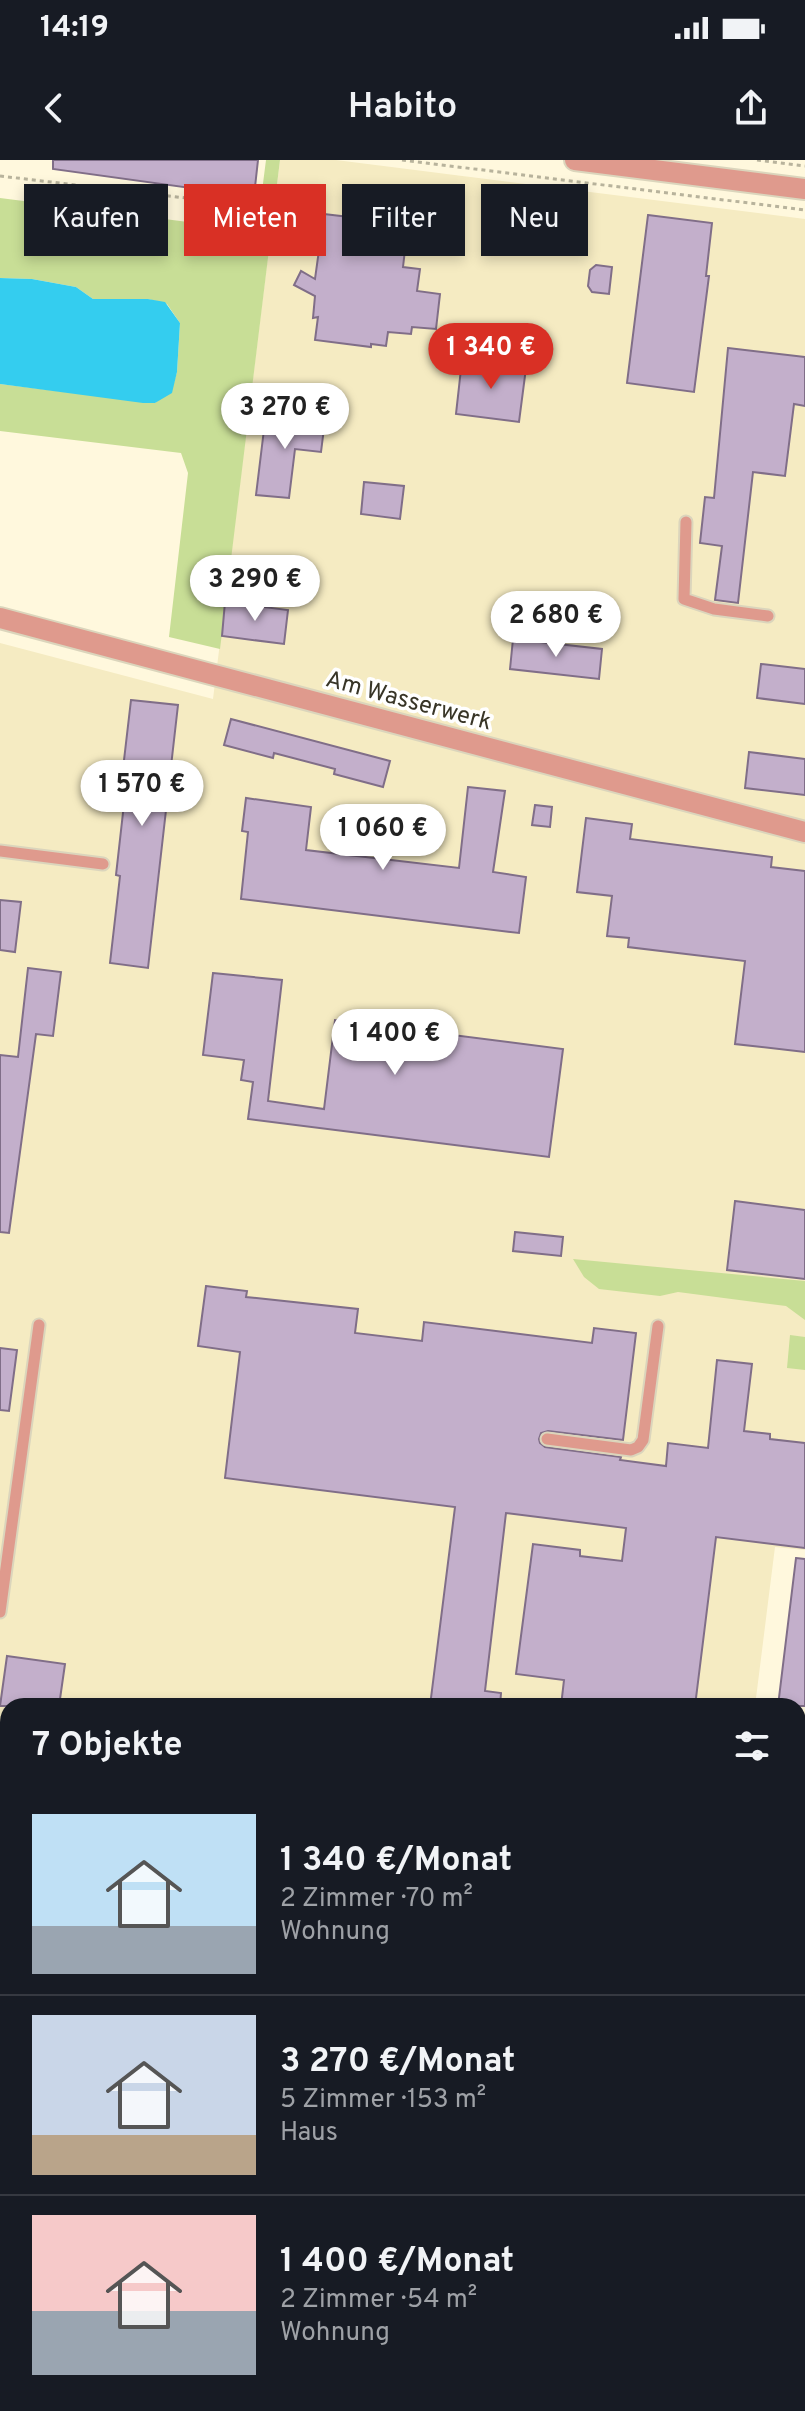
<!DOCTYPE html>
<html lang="de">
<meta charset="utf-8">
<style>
body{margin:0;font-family:Overpass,sans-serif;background:#20242c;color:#f1f3f6;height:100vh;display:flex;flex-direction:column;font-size:30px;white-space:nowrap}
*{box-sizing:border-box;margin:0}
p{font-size:26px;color:#9ea1a6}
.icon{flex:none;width:44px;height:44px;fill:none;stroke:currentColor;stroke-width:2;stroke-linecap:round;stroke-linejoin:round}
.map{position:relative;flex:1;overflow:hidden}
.side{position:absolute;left:0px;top:1538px;width:806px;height:714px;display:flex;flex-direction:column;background:#171b24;border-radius:24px 24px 0 0;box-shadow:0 4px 12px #0003}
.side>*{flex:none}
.banner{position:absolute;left:24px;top:24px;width:758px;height:72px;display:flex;gap:16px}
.price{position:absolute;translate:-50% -68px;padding:0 18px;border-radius:28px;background:#fff;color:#222;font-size:26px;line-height:52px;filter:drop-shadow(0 2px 4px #0008)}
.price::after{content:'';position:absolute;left:50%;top:48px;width:24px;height:18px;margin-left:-12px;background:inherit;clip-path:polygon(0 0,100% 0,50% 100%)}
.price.current{background:#d93025;color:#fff}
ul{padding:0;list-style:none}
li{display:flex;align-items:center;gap:24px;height:200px;padding:0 32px}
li+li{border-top:2px solid #363941}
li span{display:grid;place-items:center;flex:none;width:224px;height:160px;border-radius:0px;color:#555}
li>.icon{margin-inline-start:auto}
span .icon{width:96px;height:96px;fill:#fffc;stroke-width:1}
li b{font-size:34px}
h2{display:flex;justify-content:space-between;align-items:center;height:96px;padding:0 32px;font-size:34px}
.tag{padding:0 28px;border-radius:0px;background:#171b24;box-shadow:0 4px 12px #0003;font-size:28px;line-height:72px}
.tag.current{background:#d93025;color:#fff}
.status{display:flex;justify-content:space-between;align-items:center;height:56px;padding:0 40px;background:#171b24;direction:ltr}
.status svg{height:22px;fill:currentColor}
header{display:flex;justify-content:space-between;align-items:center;height:104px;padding:0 32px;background:#171b24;font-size:36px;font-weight:600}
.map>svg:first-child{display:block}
</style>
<div class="status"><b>14:19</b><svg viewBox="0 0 49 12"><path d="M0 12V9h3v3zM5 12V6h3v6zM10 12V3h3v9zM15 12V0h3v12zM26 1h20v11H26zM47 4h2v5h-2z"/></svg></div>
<header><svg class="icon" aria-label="back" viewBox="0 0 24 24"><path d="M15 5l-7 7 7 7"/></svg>Habito<svg class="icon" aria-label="share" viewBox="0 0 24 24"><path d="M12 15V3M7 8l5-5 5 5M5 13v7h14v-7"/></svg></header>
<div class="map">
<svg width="805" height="2251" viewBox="0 0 805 2251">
<rect width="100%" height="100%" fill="#fff8dd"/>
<path fill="#f5ebc2" d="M280,0H336L805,59V1390L775,1387L755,1546H8V2244H798V1627L805,1628V2251H0V483L213,539Z"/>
<g fill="#c8de96">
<path d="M266,0H280L220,489L169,477L188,313L181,293L0,271V224L155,243L172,229L177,212L180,163L167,144L148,139H93L76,127L32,119L0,118V38L188,62L187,78L255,86Z"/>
<path d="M573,1099L805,1121V1160L786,1146L678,1132L660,1136L599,1129L584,1117Z"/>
<path d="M790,1175L805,1177V1210L787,1208Z"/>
</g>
<path fill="#34cdef" d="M0,118L32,119L76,127L93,139H148L165,142L180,163L177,212L172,233L155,243H143L0,224Z"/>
<g fill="#c3afcb" stroke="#806e88" stroke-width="2">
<path d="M53,0H258L255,27L252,26L245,85L214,82L220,32L53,9Z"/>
<path d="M324,54L408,64L403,107L420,109L417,131L440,134L436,169L412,167L411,174L388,172L386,186L371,184V187L315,180L318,157L313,158L315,136L294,125L301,111L315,119Z"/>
<path d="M648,55L712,63L706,116H709L694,232L627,223Z"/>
<path d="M596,105L612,107L609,134L592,132L588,126L590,110Z"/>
<path d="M728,188L805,197V246L794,244L785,316L753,312L738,443L715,440L722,386L700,383L705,337L714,338Z"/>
<path d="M462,200L526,208L519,262L456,254Z"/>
<path d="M266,253L325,260L321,292L295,289L289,338L256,335Z"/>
<path d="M364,322L404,326L400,359L361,354Z"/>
<path d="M225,442L288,450L284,484L222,476Z"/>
<path d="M513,479L602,489L599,519L510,509Z"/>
<path d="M761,504L805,509V544L757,538Z"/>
<path d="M131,540L178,545L148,808L110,803L120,716L116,715L126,626H121Z"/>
<path d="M231,559L390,601L383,627L334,614L335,609L274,593L273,598L224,585Z"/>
<path d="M749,592L805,599V635L745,628Z"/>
<path d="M468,627L505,631L493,712L526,717L519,773L241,739L248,672L242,671L246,638L311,647L306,690L459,708Z"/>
<path d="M535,645L552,647L550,667L532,665Z"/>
<path d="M586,658L632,664L630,679L772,697L771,707L805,711V892L735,884L745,801L628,787L629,778L607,776L612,736L577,732Z"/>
<path d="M0,740L21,742L15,792L0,790Z"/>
<path d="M28,808L61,812L53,876L36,874L9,1073L0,1072V895L18,897Z"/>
<path d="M213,813L282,820L268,941L324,949L335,860L563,889L549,997L248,959L253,922L241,920L244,900L203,895Z"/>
<path d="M735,1041L805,1050V1119L727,1110Z"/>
<path d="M515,1072L563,1077L561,1096L513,1091Z"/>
<path d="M206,1126L247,1131L246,1137L358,1149L355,1173L422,1181L424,1162L592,1183L594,1168L636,1173L623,1280L548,1271L541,1273L539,1279L540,1283L545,1287L621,1297L620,1300L666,1306L668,1283L708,1288L717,1200L752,1204L744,1271L770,1274V1279L805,1283V1388L716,1377L695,1546H561L564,1520L516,1514L533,1384L580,1390V1396L622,1401L626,1368L506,1353L485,1531L501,1533L500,1546H430L455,1347L225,1318L240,1192L198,1186Z"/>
<path d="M0,1188L17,1190L9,1251L0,1250Z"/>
<path d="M796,1398L805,1399V1546H778Z"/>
<path d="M7,1496L65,1504L59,1546H0Z"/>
</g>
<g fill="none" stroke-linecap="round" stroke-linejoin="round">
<defs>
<g id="service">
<path d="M686,362L684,439L714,449L768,456"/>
<path d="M0,691L103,704"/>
<path d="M547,1279L631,1290L638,1287L643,1280L658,1166"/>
<path d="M0,1452L39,1165"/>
<path d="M0,2204L4,2205L8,2167"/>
</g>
<path id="minor" d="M0,458L805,672"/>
<path id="tertiary" d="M575,0L805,29"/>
</defs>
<use href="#service" stroke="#dbd5bc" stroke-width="15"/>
<use href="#minor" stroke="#dbd5bc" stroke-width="24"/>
<use href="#tertiary" stroke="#dbd5bc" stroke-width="24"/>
<g stroke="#b8b39c" stroke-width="3" stroke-dasharray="4 4" stroke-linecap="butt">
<path d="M402,0L805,50"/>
<path d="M757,0L805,6"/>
<path d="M0,16L186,38"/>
<path d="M798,1733L805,1734"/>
<path d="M798,1769L800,1752"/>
<path d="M798,1773H801"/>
<path d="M798,2004L805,2005"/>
<path d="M758,2251L759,2244"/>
</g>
<use href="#service" stroke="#df9a8d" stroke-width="11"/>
<use href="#minor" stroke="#df9a8d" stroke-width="20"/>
<use href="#tertiary" stroke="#df9a8d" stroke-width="20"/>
</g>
<g text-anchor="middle" stroke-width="7" stroke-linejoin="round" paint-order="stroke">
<g font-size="24" fill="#383527" stroke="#fff">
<text transform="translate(409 540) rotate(15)" y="8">Am Wasserwerk</text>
</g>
</g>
</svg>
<b class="price current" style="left:491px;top:231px">1 340 €</b>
<b class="price" style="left:285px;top:291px">3 270 €</b>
<b class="price" style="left:255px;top:463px">3 290 €</b>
<b class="price" style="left:556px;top:499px">2 680 €</b>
<b class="price" style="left:142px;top:668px">1 570 €</b>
<b class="price" style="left:383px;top:712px">1 060 €</b>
<b class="price" style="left:395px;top:917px">1 400 €</b>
<div class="banner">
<a class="tag">Kaufen</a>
<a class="tag current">Mieten</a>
<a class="tag">Filter</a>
<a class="tag">Neu</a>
</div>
<section class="side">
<h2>7 Objekte<svg class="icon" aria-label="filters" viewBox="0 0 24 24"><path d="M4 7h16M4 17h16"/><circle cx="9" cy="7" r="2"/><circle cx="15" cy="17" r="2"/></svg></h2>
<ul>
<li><span style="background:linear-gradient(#bfe0f5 70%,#9aa5b1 0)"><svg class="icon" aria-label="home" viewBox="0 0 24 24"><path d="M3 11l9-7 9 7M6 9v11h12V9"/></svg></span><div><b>1 340 €/Monat</b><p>2 Zimmer · 70 m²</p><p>Wohnung</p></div></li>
<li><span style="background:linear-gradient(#c9d6e8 75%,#b9a48a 0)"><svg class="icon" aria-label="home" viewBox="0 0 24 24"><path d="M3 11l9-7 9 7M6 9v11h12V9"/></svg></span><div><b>3 270 €/Monat</b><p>5 Zimmer · 153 m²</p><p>Haus</p></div></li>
<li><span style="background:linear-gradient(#f6c9c9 60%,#9aa5b1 0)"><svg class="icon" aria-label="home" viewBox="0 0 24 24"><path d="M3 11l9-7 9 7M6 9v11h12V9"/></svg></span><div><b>1 400 €/Monat</b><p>2 Zimmer · 54 m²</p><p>Wohnung</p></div></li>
</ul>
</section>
</div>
